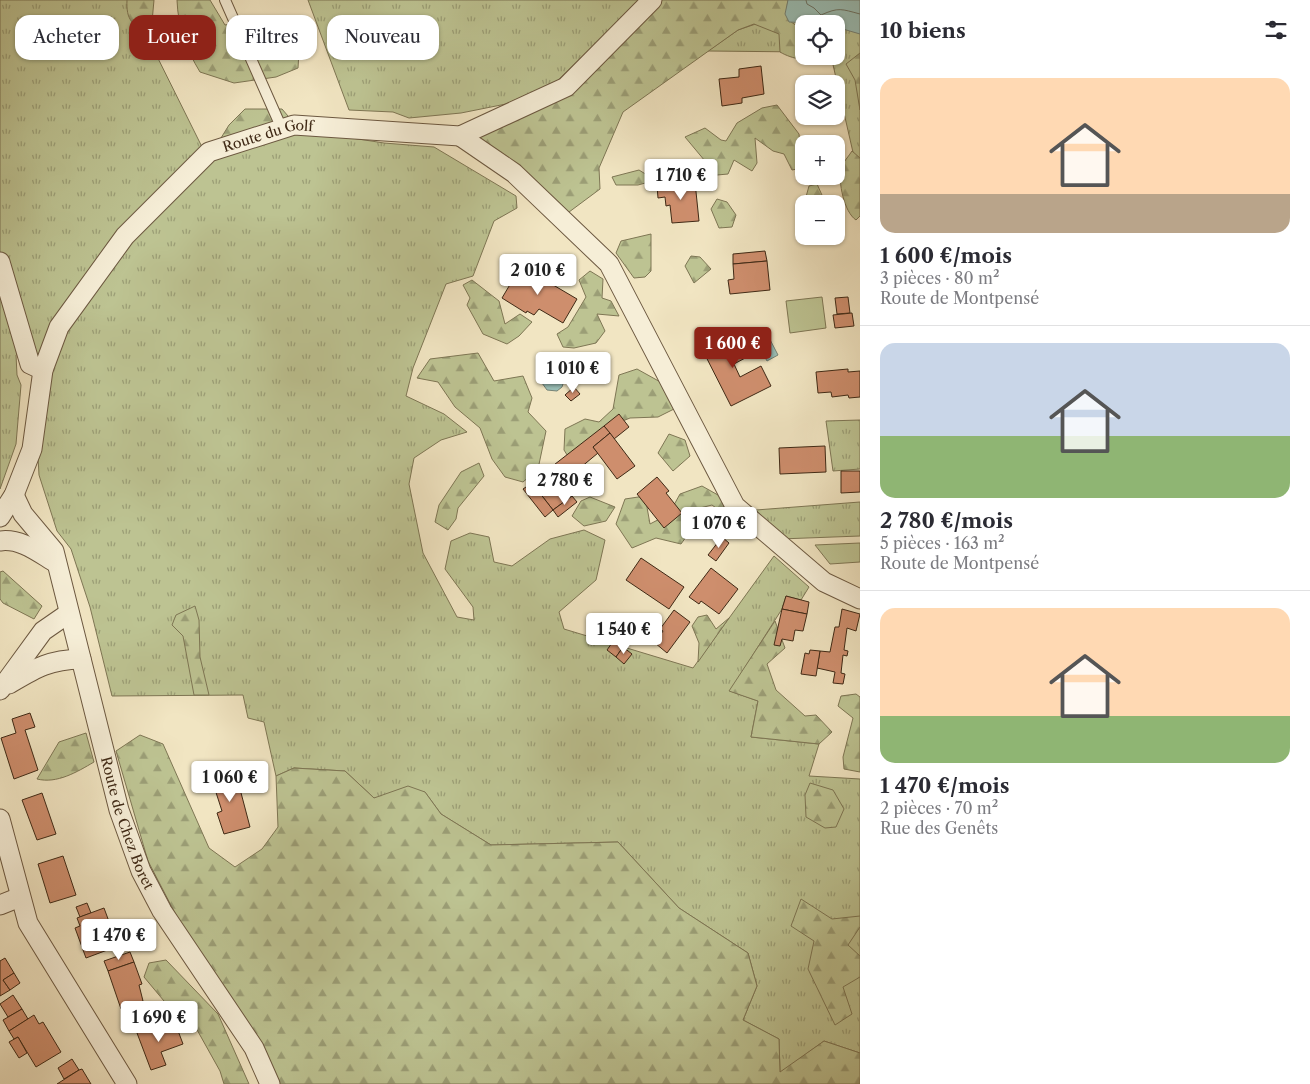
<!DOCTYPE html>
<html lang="fr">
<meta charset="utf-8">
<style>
body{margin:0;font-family:"Libre Caslon Text",serif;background:#f2f2f3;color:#2b2b33;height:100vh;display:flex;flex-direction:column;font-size:19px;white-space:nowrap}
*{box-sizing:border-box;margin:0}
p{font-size:16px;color:#7c7c81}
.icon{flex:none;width:28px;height:28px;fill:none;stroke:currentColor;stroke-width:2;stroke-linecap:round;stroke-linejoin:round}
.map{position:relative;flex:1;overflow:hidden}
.panel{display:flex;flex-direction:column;background:#fff;width:450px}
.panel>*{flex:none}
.top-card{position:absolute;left:15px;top:15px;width:475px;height:45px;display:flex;gap:10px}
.buttons{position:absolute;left:795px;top:15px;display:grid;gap:10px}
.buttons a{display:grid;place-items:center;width:50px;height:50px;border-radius:10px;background:#fff;box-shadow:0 1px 4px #0004;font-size:25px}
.price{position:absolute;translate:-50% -42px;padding:0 11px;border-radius:5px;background:#fff;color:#222;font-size:16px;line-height:32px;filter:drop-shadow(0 1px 2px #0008)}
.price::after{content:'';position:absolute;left:50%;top:30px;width:15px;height:11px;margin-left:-8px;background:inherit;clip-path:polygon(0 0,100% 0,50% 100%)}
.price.selected{background:#8f2418;color:#fff}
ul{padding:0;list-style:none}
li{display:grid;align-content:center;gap:10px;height:265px;padding:0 20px}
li+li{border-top:1px solid #e1e1e2}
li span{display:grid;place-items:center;height:155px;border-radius:15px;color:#555}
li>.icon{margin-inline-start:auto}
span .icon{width:90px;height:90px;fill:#fffc;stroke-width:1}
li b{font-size:21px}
h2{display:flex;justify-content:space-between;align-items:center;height:60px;padding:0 20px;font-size:21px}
.chip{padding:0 18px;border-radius:15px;background:#fff;box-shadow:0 1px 4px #0004;font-size:18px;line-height:45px}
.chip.selected{background:#8f2418;color:#fff}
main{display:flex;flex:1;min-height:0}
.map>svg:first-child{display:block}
</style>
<main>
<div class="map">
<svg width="860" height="1084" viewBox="0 0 860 1084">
<defs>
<pattern id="grass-tufts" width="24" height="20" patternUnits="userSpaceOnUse" patternTransform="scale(1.25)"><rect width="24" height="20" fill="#bdc392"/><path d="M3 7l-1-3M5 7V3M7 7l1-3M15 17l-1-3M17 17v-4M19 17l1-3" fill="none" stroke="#9b9e76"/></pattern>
<pattern id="forest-firs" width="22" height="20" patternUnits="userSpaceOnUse" patternTransform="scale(1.25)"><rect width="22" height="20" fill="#bdc392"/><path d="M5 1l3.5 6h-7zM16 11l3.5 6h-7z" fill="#9b9e76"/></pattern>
</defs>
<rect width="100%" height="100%" fill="#f1e5c2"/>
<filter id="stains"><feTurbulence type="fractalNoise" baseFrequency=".004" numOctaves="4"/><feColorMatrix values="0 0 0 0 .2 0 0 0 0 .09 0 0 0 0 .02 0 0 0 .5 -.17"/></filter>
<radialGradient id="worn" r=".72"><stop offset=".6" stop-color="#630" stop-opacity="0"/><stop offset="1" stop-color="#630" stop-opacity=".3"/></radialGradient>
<g fill="url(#grass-tufts)" stroke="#7e7654">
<path d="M0,0H129L208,159L300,130L384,143L434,147L516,196L517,208L494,221L473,276L446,284L413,368L406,396L444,414L467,432L441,440L414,458L409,484L423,553L457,617L474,620L473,607L445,569L451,541L470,533L489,537L494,562L512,566L550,539L584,530L605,540L596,580L559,612L564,629L693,668L774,556L809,587L801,600L786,596L782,609L730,691L758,701L751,737L819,744L809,776L860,779V1053L824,1041L780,1073L779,1039L743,1020L757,986L748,953L679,908L618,842L491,845L441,814L425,792L374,798L345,771L294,768L276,776L264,722L248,718L243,695L112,696L90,607L71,549L57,531L39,475L32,345L16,355L17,375L21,385L16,444L0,489Z"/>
<path d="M308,0H638L631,9L556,82L506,104L461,113L409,118L393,112L349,110Z"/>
<path d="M860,0V183L831,56H836V24H804V52L708,51L738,30L785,14Z"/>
<path d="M860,420V469L833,471L826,421Z"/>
<path d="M860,502V536L780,539L756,510Z"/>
</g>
<g fill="url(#forest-firs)" stroke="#7e7654">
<path d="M127,0H154L151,33C132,26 126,20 127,0Z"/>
<path d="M177,0H210L225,25L253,20L262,42L273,25L309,21L300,34L298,68L276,77L234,83L200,72C186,49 178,27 177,0Z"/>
<path d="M652,0H788C785,20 787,20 804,30V56H823C810,63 792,59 780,52L779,34L754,24L738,30L623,112L599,168L600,189L561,218L460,136L566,87Z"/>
<path d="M860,53V110L855,80L846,64Z"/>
<path d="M777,105L799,134L802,168L792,170L784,154L773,151L755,138L757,163L752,171L734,160L728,174L663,180L657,172L660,160L683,168L705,161L685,137L705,128L721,140L726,141L737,123L762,108Z"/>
<path d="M245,109H282L300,130L208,159L229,125Z"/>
<path d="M852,151L860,158V216L856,220C844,212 838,182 841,168C843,162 849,156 852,151Z"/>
<path d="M639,170L647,175L649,182L638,185H616L612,177Z"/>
<path d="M817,184L826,204H804L809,186Z"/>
<path d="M717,199L727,202L736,215L732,227L719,228L711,209Z"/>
<path d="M651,234V271L645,277L634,278L616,253L621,241Z"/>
<path d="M691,256L700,257L711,269L694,283L685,266Z"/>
<path d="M590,271L603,279L602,298L611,301L619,316L597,314L605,331L596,343L574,348L563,347L557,334L568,327L586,297L579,280Z"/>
<path d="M472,280L499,301L505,324L520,314L532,322L519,336L507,344L483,334L467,305L470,298L463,285Z"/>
<path d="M478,353L494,381L523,376L532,398L528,412L546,431L538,469L523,482L505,477L492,459L480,428L455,407L438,382L417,378L430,359Z"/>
<path d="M637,369L664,384L676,408L658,417L630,418L613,425L569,458L564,450L565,429L585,419L599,422L613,409L619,375Z"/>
<path d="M669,434L685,440L690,456L673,471L658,453Z"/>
<path d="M479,463L484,476L458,508L456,519L448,530L435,522L439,505L461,472Z"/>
<path d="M702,486L725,499L723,513L712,505L692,510L691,530L681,544L656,538L632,548L616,524L625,499L645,496L650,524L669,514L680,494Z"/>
<path d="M590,497L615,507L606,521L584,526L572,516L581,501Z"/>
<path d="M3,571L42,606L34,619L3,603L0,599V572Z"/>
<path d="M195,606L199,620L200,657L209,695H194L183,636L172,625L176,615Z"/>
<path d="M707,615L716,629L729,618L698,662L699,643L692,626L698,617Z"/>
<path d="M775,621L785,648L767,664L776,690L805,716L816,715L832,732L819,744L751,737L758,701L729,691Z"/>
<path d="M856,694L860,697V772L844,769L843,757L853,718L838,706L841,696Z"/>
<path d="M86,733L94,762C77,772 57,784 37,779L59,742Z"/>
<path d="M140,735L163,744L209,848L235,867L262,849L278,827L276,776L294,768L345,771L374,798L408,786L425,792L441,814L491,845L618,842L679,908L748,953L757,986L743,1020L779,1039L780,1072L824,1041L860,1053V1084H278L189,940L148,861L116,751Z"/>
<path d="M810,783L833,790L844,809L836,827L825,828L806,817L805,795Z"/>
<path d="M801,899L832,919L860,916V927L848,945L860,956V977L843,987L852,1014L835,1025L808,969L814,941L791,926Z"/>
<path d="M166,960L218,1014L249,1084H224L220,1071L196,1028L174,1013L144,977L149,963Z"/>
</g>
<g fill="#bdc392" stroke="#7e7654">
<path d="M822,297L826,328L790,333L786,301Z"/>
<path d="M860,543V562L830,564L815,545Z"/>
</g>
<g fill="#9bbfb6" stroke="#768376">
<path d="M788,0H860V34L836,27V24L789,22L785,14Z"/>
<path d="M765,330L778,355L767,361L754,336Z"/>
<path d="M545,358V361H548L564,381L562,387L557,391L547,390L542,383V375L538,368L541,363L540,360Z"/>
</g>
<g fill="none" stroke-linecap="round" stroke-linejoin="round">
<path stroke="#6d7466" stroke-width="1" d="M806,0L807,4L814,8L821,15C839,7 841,9 860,14"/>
</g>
<g fill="#ce8e6d" stroke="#3f2915">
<path d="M761,66L764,94L742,98V103L722,106L719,79L739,77V69Z"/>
<path d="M695,182L699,221L672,223L670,205L666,206L665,197L658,198L657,186Z"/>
<path d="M765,251L767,261L733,264V254Z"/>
<path d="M767,261L770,290L730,294L728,280L734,279L733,264Z"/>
<path d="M521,266L577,299L563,323L539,309L534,315L527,311L526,313L502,298Z"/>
<path d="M848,297L850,313L837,314L835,298Z"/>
<path d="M852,313L854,326L835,328L833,315Z"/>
<path d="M722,331L727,342L736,337L747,357L734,364L740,377L761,366L771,386L731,406L699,343Z"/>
<path d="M848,369V372L860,371V397L849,398L848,395L832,397L831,392L818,393L816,372Z"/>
<path d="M574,387L580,394L571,401L565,395Z"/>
<path d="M619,414L629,427L614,439L604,426Z"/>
<path d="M604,426L610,433L593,447L598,453L562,483L550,468Z"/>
<path d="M610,433L635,466L617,479L593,447Z"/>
<path d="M825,446L826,472L780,474L779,448Z"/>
<path d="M550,468L572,496L553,510L532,483Z"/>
<path d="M841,471H860V492L841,493Z"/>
<path d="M657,477L669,491L666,493L682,513L664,528L637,494Z"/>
<path d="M532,483L553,510L545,517L523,489Z"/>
<path d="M572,496L577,502L558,517L553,510Z"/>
<path d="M722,537L729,543L716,561L708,555Z"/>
<path d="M641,558L684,587L669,609L626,580Z"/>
<path d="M711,568L738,589L719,614L701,601L699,604L689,597Z"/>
<path d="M786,596L809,602L807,614L782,609Z"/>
<path d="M782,609L807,614L803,631L795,630L793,641L782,639L780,646L774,645Z"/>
<path d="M842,609L860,614L856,631L847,628L844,650L848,651L847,656L843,655L841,673L845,674L843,684L833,683L835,672L817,668L820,651L830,652L835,627H839Z"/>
<path d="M674,610L690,622L667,653L655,643L663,631L660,629Z"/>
<path d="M614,640L623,647L616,657L607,650Z"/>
<path d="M623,647L632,654L624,664L616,657Z"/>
<path d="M810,650L820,651L816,676L801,674L805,653L809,654Z"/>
<path d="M30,713L35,727L25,730L38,770L14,779L1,738L16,733L12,719Z"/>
<path d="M235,770L250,827L224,834L217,813L222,811L211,777Z"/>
<path d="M42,793L56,834L37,840L22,800Z"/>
<path d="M63,856L76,895L50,903L38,864Z"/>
<path d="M87,903L91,913L80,917L76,907Z"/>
<path d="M104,908L118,946L86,958L75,928L80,926L77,918Z"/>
<path d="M130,952L134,962L108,971L104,961Z"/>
<path d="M5,958L14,973L3,980L10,990L0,996V961Z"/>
<path d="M134,962L142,984L139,985L143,1001L121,1009L108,971Z"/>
<path d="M14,973L20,983L10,990L3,980Z"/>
<path d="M13,995L22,1009L8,1017L0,1004Z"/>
<path d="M22,1009L28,1019L9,1031L3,1020Z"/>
<path d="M34,1015L39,1024L43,1022L61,1052L36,1067L18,1037L14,1039L9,1031Z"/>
<path d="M174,1020L183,1044L161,1052L166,1065L151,1070L137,1033Z"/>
<path d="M18,1037L27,1053L19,1058L9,1042Z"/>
<path d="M72,1059L79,1070L64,1079L58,1068Z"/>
<path d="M82,1069L91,1084H57L79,1070Z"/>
</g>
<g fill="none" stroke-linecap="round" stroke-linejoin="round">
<defs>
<path id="lane" d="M225,0L282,129"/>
<g id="street">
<path d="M460,136L514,173L609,264L735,506L824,582L860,599"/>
<path d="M0,262L30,364L43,370"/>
<path id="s1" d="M14,495L23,514L54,551L119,810L141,871L162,911L254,1048L270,1084"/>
<path id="s2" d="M0,517L14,495L32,449L43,370L59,327L125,236L209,152L294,125L460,136L566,87L652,0"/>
<path d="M0,541C21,538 39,553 56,563"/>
<path d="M9,684C36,668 48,660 81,659"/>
<path d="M0,690L43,631L69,613"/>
<path d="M0,819L28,923L127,1084"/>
<path d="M0,905L20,897"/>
</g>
</defs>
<use href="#lane" stroke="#6c5840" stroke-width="12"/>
<use href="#street" stroke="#6c5840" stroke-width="21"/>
<use href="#lane" stroke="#f6eed7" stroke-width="10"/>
<use href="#street" stroke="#f6eed7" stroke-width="19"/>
</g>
<g text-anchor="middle" stroke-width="4.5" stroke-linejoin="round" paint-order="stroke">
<g font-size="14" fill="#3f2915" stroke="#f6eed7">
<text dy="5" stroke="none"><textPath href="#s2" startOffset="494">Route du Golf</textPath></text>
<text dy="5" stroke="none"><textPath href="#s1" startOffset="351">Route de Chez Boret</textPath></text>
</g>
</g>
<rect width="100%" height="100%" filter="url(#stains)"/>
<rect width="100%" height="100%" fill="url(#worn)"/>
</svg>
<div class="buttons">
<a><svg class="icon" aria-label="locate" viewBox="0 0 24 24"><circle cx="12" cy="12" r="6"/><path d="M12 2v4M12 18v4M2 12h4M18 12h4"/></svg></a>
<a><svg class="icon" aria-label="layers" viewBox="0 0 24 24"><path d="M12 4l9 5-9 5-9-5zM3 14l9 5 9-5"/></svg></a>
<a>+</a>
<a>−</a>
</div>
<b class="price" style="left:681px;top:201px">1 710 €</b>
<b class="price" style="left:538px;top:296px">2 010 €</b>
<b class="price selected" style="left:733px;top:369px">1 600 €</b>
<b class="price" style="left:573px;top:394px">1 010 €</b>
<b class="price" style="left:565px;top:506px">2 780 €</b>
<b class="price" style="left:719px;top:549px">1 070 €</b>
<b class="price" style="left:624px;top:655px">1 540 €</b>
<b class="price" style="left:230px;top:803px">1 060 €</b>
<b class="price" style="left:119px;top:961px">1 470 €</b>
<b class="price" style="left:159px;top:1043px">1 690 €</b>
<div class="top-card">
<a class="chip">Acheter</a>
<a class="chip selected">Louer</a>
<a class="chip">Filtres</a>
<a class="chip">Nouveau</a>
</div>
</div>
<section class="panel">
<h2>10 biens<svg class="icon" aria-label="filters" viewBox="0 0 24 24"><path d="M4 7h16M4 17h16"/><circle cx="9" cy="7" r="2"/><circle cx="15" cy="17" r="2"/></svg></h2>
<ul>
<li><span style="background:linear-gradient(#ffd9b3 75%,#b9a48a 0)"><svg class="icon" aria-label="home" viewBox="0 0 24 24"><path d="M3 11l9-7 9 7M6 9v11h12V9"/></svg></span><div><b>1 600 €/mois</b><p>3 pièces · 80 m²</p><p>Route de Montpensé</p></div></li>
<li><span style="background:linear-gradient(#c9d6e8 60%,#8fb573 0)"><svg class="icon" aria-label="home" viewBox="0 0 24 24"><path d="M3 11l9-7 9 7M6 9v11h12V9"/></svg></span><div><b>2 780 €/mois</b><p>5 pièces · 163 m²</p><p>Route de Montpensé</p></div></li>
<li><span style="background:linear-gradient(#ffd9b3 70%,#8fb573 0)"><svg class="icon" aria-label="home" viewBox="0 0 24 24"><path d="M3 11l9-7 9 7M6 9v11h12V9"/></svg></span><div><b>1 470 €/mois</b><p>2 pièces · 70 m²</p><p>Rue des Genêts</p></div></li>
</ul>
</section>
</main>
